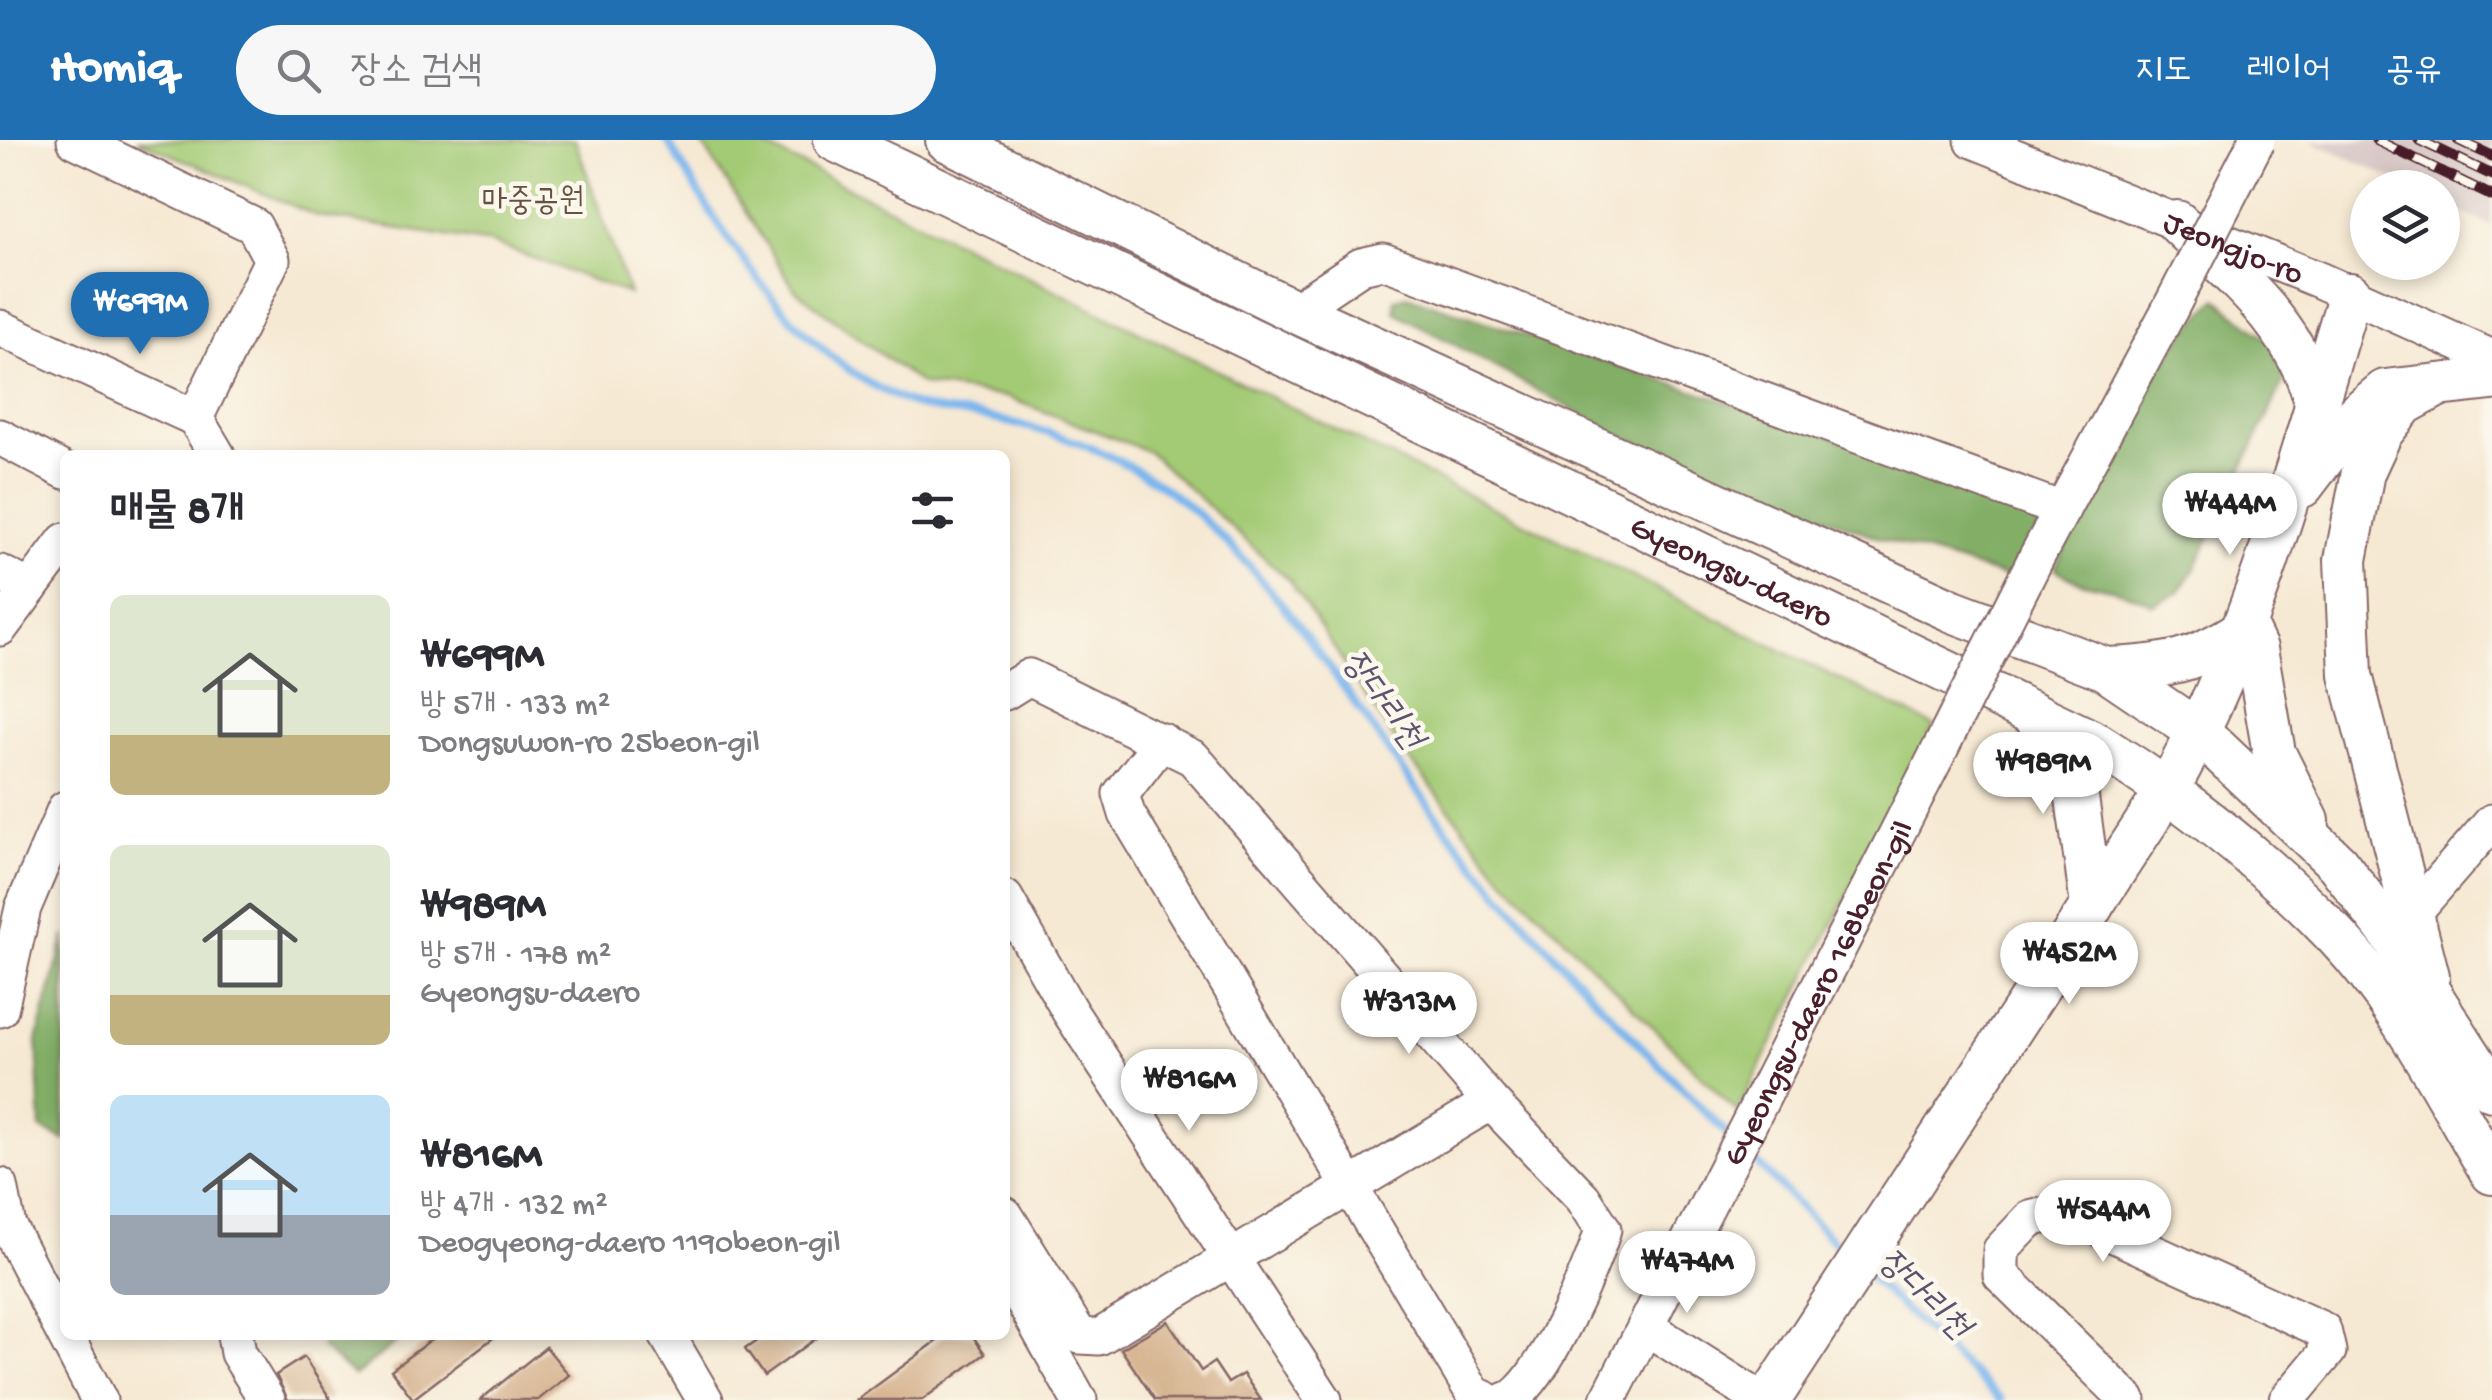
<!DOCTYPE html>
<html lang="ko">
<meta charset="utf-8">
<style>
body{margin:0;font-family:"Gochi Hand","Poor Story",sans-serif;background:#f7f7f7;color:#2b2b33;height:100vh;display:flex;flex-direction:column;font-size:38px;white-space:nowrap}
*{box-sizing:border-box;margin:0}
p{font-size:32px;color:#7c7c81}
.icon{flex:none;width:55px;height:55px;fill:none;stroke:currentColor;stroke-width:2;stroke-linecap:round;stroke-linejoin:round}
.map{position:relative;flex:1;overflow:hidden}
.drawer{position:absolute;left:60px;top:310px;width:950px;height:890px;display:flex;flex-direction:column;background:#fff;border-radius:15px;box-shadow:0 5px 15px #0003}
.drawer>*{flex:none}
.controls{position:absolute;left:2350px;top:30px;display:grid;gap:20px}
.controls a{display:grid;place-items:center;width:110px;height:110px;border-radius:50%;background:#fff;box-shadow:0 5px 15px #0003;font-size:50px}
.price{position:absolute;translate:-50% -85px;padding:0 22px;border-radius:35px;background:#fff;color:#222;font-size:32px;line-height:65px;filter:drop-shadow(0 2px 5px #0008)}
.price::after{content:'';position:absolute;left:50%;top:60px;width:30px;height:22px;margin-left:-15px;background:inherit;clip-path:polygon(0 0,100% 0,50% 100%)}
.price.on{background:#1f6fb2;color:#fff}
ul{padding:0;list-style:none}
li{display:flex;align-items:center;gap:30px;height:250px;padding:0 50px}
li span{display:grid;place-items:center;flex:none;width:280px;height:200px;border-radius:15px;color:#555}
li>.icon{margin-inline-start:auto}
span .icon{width:120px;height:120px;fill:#fffc;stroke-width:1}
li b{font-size:42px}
h2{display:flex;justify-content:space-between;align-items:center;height:120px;padding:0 50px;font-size:42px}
header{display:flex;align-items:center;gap:60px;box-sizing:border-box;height:140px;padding:0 50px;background:#1f6fb2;color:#fff}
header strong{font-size:48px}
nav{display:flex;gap:55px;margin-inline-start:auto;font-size:35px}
.search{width:700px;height:90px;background:#f7f7f7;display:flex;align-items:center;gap:25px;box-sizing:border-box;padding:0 35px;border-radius:55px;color:#7c7c81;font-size:38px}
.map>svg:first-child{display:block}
</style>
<header>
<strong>Homiq</strong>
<div class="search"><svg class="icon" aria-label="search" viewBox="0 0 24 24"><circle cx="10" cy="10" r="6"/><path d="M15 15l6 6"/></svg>장소 검색</div>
<nav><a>지도</a><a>레이어</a><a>공유</a></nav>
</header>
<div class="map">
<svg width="2492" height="1260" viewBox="0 0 2492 1260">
<rect width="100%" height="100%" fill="#fbf7ec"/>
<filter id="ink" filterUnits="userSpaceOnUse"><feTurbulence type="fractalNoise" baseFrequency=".01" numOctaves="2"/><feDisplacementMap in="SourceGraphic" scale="20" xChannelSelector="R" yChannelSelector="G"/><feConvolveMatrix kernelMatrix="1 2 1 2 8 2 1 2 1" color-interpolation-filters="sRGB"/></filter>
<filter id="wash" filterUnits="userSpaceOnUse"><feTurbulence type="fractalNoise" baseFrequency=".0048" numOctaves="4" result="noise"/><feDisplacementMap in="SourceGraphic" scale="40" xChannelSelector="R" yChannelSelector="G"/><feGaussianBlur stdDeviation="2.25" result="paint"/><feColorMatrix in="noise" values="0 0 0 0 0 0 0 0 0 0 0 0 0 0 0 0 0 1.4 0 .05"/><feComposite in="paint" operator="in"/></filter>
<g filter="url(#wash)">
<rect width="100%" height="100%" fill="#f6e9d3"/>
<path fill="#d1bfbf" d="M2310,0H2492V87L2443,63L2442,48L2410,47Z"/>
<g fill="#a3ca75" stroke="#767450" stroke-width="2.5">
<path d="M137,0H575L629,154L492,103L317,76Z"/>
<path d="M700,0H752L1934,586L1737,972L1502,736L1396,602L1290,441L1148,311L1006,257L922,245L795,150Z"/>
</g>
<g fill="#82ae66" stroke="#666648" stroke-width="2.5">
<path d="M1407,156L1841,299L2045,378L2010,438L1879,398L1615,293L1395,172V159Z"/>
<path d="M2217,159L2277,207L2286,237L2194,430L2178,453L2153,465C2116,442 2085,452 2055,428C2090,350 2154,215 2217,159Z"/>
<path d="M65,795V1000L41,989L37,901Z"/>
<path d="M326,1195H406L354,1236L321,1207Z"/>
</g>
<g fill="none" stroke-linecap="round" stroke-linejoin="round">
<g stroke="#7cb6ed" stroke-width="8">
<path d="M667,0C725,99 801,224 915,265C938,273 966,272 989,278C1072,295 1141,322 1204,380C1299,468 1362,580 1441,682C1529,795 1632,897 1732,999"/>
<path d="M1746,1012L1848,1116"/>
<path d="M1865,1133L2001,1260"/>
</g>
</g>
<g id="blocks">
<g fill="#d3ae88">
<path d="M1168,1181L1201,1231L1214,1222L1228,1243L1243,1234L1261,1260H1155L1121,1209Z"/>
<path d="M437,1195H497L413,1259L391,1230Z"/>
<path d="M765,1195H821L764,1236L745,1209Z"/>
<path d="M945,1195H972L985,1214L922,1260H857Z"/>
<path d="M546,1207L569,1235L538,1260H480Z"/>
<path d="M304,1217L331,1260H288L276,1235Z"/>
</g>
</g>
</g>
<g filter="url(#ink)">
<use href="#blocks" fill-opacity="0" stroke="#866666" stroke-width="2.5"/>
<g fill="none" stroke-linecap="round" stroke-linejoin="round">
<defs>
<g id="minor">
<path d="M75,0L254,86L272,120L195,278"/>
<path id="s1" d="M1973,0L2319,140L2492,218"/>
<path d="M1294,171L1361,126L1383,121L2062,370"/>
<path d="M0,188L195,278L217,315"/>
<path d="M0,297L65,331"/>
<path d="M2036,418L2170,169"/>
<path d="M0,433L30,448"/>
<path d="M0,488L65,401"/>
<path d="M1005,552L1029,537L1193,618L1491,962L1583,1058L1603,1089C1594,1123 1540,1250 1507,1260"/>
<path d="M1162,601L1121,654L1127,674L1474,1254L1487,1260"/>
<path d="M1005,758L1070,872L1324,1260"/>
<path d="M2414,772L2492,682"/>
<path d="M0,869L23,768L65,669"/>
<path d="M0,1046L8,1086L99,1260"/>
<path d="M1005,1075L1080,1196L1099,1197L1491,962"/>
<path d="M1005,1129L1079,1260"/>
<path d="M1646,1187L1761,1260"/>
<path d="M235,1195L238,1213L267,1260"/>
<path d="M667,1195L705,1260"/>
<path id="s2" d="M1608,1260L1941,607"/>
<path d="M2128,1260L2001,1135V1110L2030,1079L2062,1071L2323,1190L2328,1211L2287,1260"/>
</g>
<g id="major">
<path id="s3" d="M835,0L2097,604C2183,657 2266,723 2336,796C2401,864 2444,953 2492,1033"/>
<path d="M947,0L1294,171L1953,471L2106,529L2199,592L2337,723L2394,798L2492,950"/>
<path d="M2177,82C2233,137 2296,183 2316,263"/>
<path d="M2302,346L2357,274L2385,251L2492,239"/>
<path d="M2246,488L2256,509L2274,613L2308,681"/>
<path d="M2106,529C2166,527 2195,522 2246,488"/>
<path d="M2033,573L2074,636L2092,766"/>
<path d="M2428,836L2351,535L2346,420L2363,332L2381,293L2404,264L2438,245"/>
<path d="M1769,1260L2168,649C2255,494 2298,322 2350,154"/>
</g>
</defs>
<use href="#minor" stroke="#866666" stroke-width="39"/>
<use href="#major" stroke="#866666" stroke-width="46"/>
<use href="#minor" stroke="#fff" stroke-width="35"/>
<use href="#major" stroke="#fff" stroke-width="42"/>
<defs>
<g id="rail">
<path d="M2376,0L2492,56"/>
<path d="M2419,0L2492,35"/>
<path d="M2458,0L2492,16"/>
</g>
</defs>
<use href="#rail" stroke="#4a1f2b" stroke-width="11"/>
<use href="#rail" stroke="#fbf7ec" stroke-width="8" stroke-dasharray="22" stroke-linecap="butt"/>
<defs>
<g id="minor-bridge">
<path d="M2170,169L2257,0"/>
<path d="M1941,607L2036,418"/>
</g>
</defs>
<use href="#minor-bridge" stroke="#866666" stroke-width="39" stroke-linecap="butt"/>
<use href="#minor-bridge" stroke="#fff" stroke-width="35"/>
</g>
</g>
<g text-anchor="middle" stroke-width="9" stroke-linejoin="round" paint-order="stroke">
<g font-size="32" fill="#655241" stroke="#fbf7ec">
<text x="533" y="69">마중공원</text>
</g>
<g font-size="32" fill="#4a1f2b" stroke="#fbf7ec">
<text dy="11" stroke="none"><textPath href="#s1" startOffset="282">Jeongjo-ro</textPath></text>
<text dy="11" stroke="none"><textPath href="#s3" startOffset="995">Gyeongsu-daero</textPath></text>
<text dy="11" stroke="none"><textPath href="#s2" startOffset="458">Gyeongsu-daero 168beon-gil</textPath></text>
</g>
<g font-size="35" font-style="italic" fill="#5c546f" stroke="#fbf7ec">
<text transform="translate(1385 558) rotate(54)" y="12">장다리천</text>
<text transform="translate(1926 1152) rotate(44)" y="12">장다리천</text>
</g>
</g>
</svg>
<div class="controls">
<a><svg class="icon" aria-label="layers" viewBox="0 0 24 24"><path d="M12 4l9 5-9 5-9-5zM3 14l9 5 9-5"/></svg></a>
</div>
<b class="price on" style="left:140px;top:217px">₩699M</b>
<b class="price" style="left:2230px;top:418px">₩444M</b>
<b class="price" style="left:2043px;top:677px">₩989M</b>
<b class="price" style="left:2069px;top:867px">₩452M</b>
<b class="price" style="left:1409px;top:917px">₩313M</b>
<b class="price" style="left:1189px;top:994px">₩816M</b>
<b class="price" style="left:2103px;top:1125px">₩544M</b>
<b class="price" style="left:1687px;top:1176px">₩474M</b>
<section class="drawer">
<h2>매물 8개<svg class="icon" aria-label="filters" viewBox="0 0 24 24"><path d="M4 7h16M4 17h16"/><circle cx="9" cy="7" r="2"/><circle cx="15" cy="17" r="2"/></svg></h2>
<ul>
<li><span style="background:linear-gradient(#dfe7d0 70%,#c2b280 0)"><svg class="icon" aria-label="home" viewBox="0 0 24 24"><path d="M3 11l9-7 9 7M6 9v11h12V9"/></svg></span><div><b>₩699M</b><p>방 5개 · 133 m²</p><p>Dongsuwon-ro 25beon-gil</p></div></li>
<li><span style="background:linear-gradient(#dfe7d0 75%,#c2b280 0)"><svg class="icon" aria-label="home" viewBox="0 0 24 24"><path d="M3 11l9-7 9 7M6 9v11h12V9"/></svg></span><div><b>₩989M</b><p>방 5개 · 178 m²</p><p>Gyeongsu-daero</p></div></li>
<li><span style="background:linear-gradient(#bfe0f5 60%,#9aa5b1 0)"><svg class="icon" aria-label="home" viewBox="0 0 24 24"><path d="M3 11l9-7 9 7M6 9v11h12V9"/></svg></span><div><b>₩816M</b><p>방 4개 · 132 m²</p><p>Deogyeong-daero 1190beon-gil</p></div></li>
</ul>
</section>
</div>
